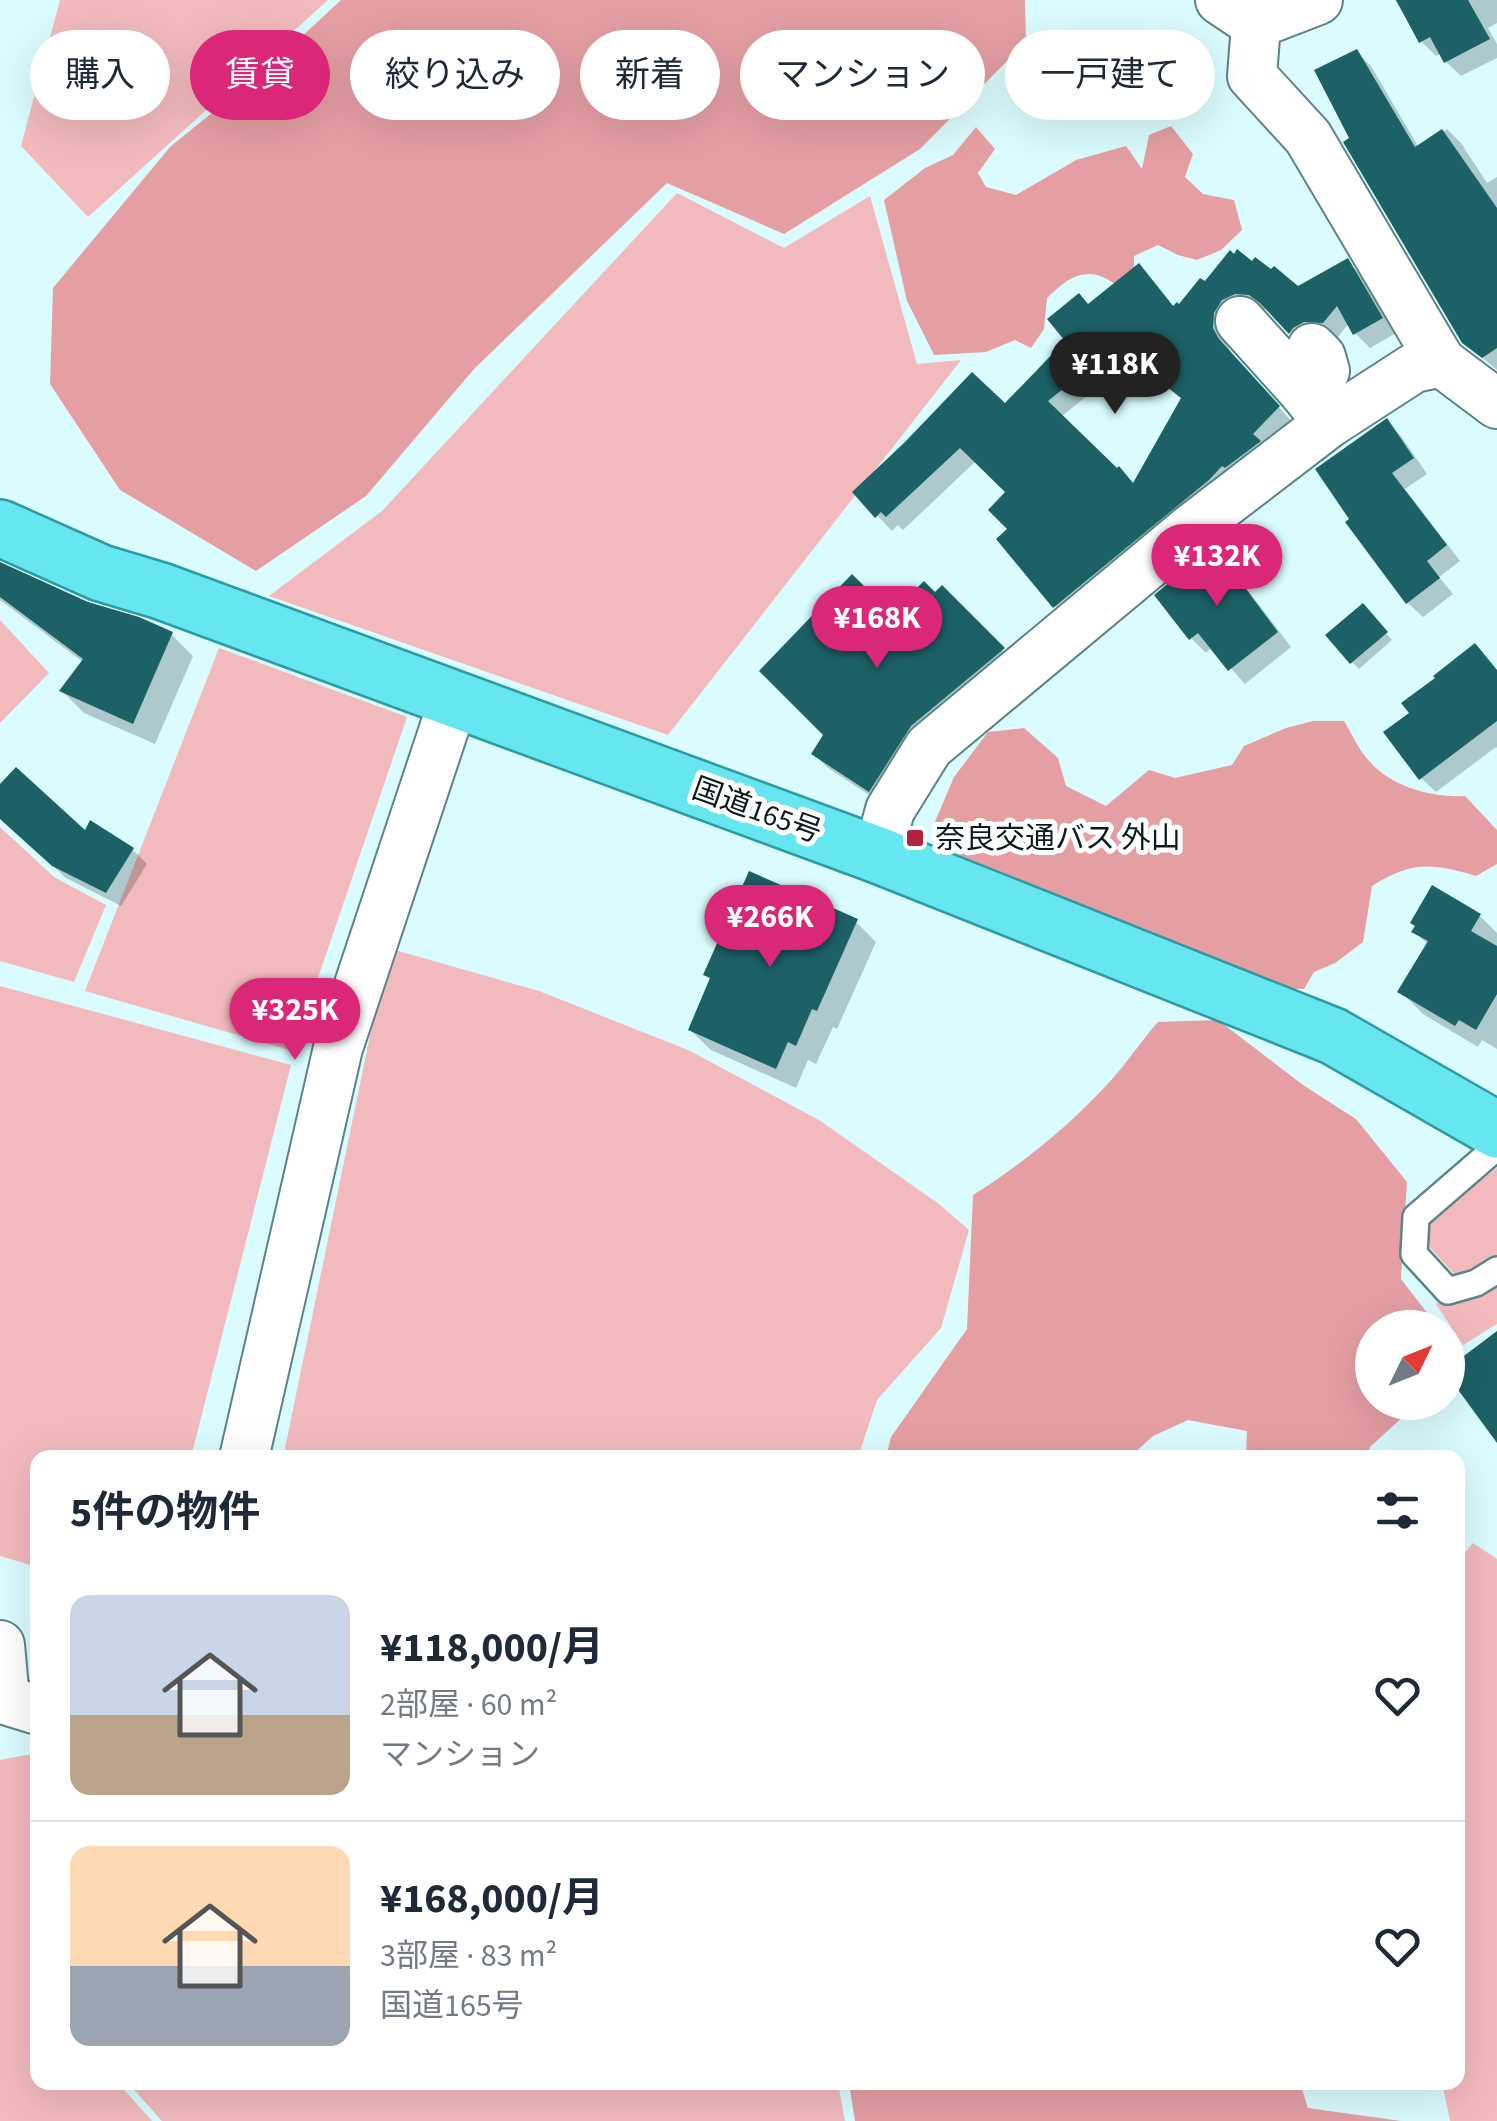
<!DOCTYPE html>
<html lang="ja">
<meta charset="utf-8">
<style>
body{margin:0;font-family:"Source Sans 3","Noto Sans JP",sans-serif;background:#f6f6f7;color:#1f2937;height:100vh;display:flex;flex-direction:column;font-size:38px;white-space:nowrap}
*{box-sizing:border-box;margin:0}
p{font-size:32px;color:#747a83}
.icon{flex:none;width:55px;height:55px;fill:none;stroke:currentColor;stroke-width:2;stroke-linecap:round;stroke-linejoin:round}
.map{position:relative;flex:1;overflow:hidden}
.sheet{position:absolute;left:30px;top:1450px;width:1435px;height:640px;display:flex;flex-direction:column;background:#fff;border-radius:20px;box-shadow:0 10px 40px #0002}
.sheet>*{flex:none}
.top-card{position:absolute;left:30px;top:30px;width:1438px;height:90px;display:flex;gap:20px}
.needle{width:65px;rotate:47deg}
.fabs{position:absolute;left:1355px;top:1310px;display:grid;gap:20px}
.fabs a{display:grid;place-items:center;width:110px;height:110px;border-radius:50%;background:#fff;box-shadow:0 10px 40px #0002;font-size:50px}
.price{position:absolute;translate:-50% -85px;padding:0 22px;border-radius:35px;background:#db2777;color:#fff;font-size:32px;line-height:65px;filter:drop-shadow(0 2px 5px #0008)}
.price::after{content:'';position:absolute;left:50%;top:60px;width:30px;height:22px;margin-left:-15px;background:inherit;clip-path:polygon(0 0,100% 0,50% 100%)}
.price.active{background:#222;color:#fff}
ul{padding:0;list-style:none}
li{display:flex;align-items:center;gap:30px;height:250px;padding:0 40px}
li+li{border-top:2px solid #e0e1e3}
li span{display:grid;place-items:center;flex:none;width:280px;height:200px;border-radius:20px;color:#555}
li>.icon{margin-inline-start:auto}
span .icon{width:120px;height:120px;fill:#fffc;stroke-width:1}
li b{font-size:42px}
h2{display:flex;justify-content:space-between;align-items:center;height:120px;padding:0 40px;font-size:42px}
.pill{padding:0 35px;border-radius:45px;background:#fff;box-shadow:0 10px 40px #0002;font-size:35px;line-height:90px}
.pill.active{background:#db2777;color:#fff}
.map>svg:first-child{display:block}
</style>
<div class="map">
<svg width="1497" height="2121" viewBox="0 0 1497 2121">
<rect width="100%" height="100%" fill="#dafcfe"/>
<g fill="#f2babc">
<path d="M60,0H328L88,217L21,146Z"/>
<path d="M677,193L784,248L870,196L917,364L961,360L668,735L269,596L382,511Z"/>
<path d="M0,620L49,673L0,723Z"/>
<path d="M219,648L407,717L293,1051L85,991Z"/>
<path d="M0,827L54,877L106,905L74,982L0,961Z"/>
<path d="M388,948L539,991L688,1050L819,1120L939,1204L969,1230L941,1328L877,1400L858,1457L283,1458Z"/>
<path d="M0,986L291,1065L191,1457L38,1458L37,1567L0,1556Z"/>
<path d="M1497,1168V1255L1456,1276L1425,1242L1429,1221Z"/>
<path d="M1497,1274V1324L1463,1345L1436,1304Z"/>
<path d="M1473,1543L1497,1559V2121H1450L1442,2083L1458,2082V1561Z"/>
<path d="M37,1753L38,2082L118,2083L152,2121H0V1760Z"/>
<path d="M128,2083H838L845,2121H162Z"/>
</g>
<g fill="#e59fa3">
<path d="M341,0H1025L1026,42L920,149L784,234L667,183L474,369L366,496L256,571L120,490L50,384L53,288L170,147L270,66Z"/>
<path d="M1171,126L1193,154L1185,177L1203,194L1234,200L1242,230L1221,250L1197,260L1178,255L1158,245L1134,256V276L1115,284C1086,264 1069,277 1047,298L1044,329L1031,348L1015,340L986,352L934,355L907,301L884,200L925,168L953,155L976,127L995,149L978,173L986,187L1016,195L1076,160L1126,146L1142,169L1149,135Z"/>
<path d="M1313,721H1344C1352,734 1359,751 1370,762C1392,787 1433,798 1465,796L1497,830V864L1476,876C1432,863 1412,861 1372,886L1363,942L1335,963L1314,972L1304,989L1255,987L978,870L948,846L934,824L954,777L988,732L1024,728L1058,758L1066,786L1106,806L1149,770L1175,778L1232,765L1244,746L1286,728Z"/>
<path d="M1218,1020L1303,1085L1356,1119L1407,1182L1401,1279L1438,1327L1372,1328V1402L1418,1403L1370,1447L1368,1457H1246L1247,1431L1188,1420L1153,1436L1130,1457L886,1458L891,1437L967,1329L973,1195C1024,1163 1073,1123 1113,1078C1129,1060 1142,1040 1158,1022Z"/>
<path d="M849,2083H1300L1308,2108L1401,2121H855Z"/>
</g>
<g fill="#0003" fill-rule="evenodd">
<path d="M1395,0H1497V23L1488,28L1497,44V58L1461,76L1446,62L1442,53L1436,56L1421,41Z"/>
<path d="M1357,52L1371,66L1419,148L1447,129L1461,143L1487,183L1497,177V370L1464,342L1352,139Z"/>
<path d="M1347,261L1362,276L1396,333L1370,348L1355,333L1349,323L1338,337L1320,336L1305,347L1274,314L1267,309L1251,308L1228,329L1227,345L1233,356L1293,423L1070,621L1055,606L1011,529L1008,492L976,461L903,530L898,525L892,531L856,493L1005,407L1068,341L1089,307L1154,282L1175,308H1179L1201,281L1298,289ZM1132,359L1183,400L1134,485L1117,471L1061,417Z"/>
<path d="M1386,422L1401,436L1427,474L1405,489L1460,561L1439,577L1453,594L1423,617L1408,603L1348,522Z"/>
<path d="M1214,549L1228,564L1291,647L1245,684L1212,647L1206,653L1191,638Z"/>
<path d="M0,565L87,604L171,634L193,656L155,744L84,713L62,691L83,662L0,600Z"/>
<path d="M942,589L1016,664L883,804L828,768L814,754L891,616L935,595Z"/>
<path d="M1369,613L1392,640L1359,669L1352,662Z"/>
<path d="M1489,661L1497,670V748L1496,747L1436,792L1421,778Z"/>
<path d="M0,787L85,834L133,850L147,864L121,906L66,878L0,817Z"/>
<path d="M1433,889L1480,916L1497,933V1049L1482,1040L1478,1047L1423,1014L1401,992L1428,945L1415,931Z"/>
<path d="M856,922L876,942L837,1029L833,1027L816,1064L808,1060L796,1088L711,1050L690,1030L712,980L706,974Z"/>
</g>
<g fill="#1c6166" fill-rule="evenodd">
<path d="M1396,0H1468L1490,39L1444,63L1430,37L1419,43Z"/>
<path d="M1357,49L1415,147L1442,129L1497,208V348L1482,358L1462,343L1343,142L1349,138L1314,70Z"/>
<path d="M1237,249L1252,261L1255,257L1271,269L1274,266L1298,286L1348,258L1383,318L1353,335L1337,306L1323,323L1304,322L1293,328L1289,334L1260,303L1249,295L1235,294L1222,300L1214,313L1213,328L1219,339L1280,406L1253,434L1261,441L1225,468L1222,466L1209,480L1053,608L996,539L1007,529L988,510L1005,492L960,448L886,517L881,512L875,518L852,492L905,442L972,372L1005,403L1065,341L1047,319L1079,293L1088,304L1139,263L1173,306L1177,302L1179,304L1200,278L1205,281L1230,250L1234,254ZM1116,346L1181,398L1133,483L1119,466L1117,468L1048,401Z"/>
<path d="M1387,418L1414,458L1392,473L1447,545L1427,561L1440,578L1406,604L1345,522L1349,519L1315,469Z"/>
<path d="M1214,546L1278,632L1228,671L1198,633L1189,640L1154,595Z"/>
<path d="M0,562L88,602L139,617L173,632L133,724L59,691L83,659L0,597Z"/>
<path d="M852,574L891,613L924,581L935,592L942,585L1005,648L911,726L869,792L811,754L823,735L759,671Z"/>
<path d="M1363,603L1388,632L1350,664L1325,635Z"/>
<path d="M1475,643L1497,670V721L1419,780L1383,732L1409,713L1401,703L1435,678L1433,676Z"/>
<path d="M16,767L85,830L90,820L134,848L106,893L52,866L0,819V784Z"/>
<path d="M749,871L858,919L817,1011L812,1009L796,1046L788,1042L776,1069L688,1030L710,978L703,975Z"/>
<path d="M1432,885L1481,914L1471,931L1497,946V994L1476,1030L1459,1020L1455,1026L1397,992L1428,941L1411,932L1415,926L1410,923Z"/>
<path d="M1497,1331V1443L1448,1376V1368Z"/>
</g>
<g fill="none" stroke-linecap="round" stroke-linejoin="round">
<defs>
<path id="service" d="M1497,1147L1416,1217L1414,1254L1448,1291L1476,1283L1497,1270"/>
<g id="minor">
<path d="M1220,0L1256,24"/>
<path d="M1318,0L1256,24L1252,76L1308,137L1441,362"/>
<path d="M1240,321L1303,391L1329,423"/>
<path d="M1303,391L1325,371L1321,357L1312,348"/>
<path d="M878,855L890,810L929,747L1192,528L1329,423L1414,368L1441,362L1497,404"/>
<path d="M244,1458L338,1048L454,699"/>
<path d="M0,1645L5,1700L38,1710"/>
</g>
<path id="trunk" d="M0,528L101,573L161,591L878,855L1333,1036L1497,1130"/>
</defs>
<use href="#service" stroke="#5c8487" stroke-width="30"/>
<use href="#minor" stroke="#5c8487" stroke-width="52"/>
<use href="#trunk" stroke="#2d9aa2" stroke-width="60"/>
<use href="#service" stroke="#fff" stroke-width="25"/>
<use href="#minor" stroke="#fff" stroke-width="48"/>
<use href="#trunk" stroke="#66e6ee" stroke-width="55"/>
</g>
<rect fill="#b42240" stroke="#fff" stroke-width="4" x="905" y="828" width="20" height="20" rx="5"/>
<g text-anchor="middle" stroke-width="10" stroke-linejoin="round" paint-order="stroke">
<g font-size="30" fill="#0b1b1c" stroke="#fff">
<text transform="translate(757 810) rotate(20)" y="10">国道165号</text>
</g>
<g font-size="30" fill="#0b1b1c" stroke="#fff" text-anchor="start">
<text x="935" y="848">奈良交通バス 外山</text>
</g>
</g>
</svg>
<div class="fabs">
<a><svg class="needle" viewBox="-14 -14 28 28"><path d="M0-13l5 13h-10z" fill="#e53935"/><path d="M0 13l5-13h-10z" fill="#747a83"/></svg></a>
</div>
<b class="price active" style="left:1115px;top:417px">¥118K</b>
<b class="price" style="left:1217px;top:609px">¥132K</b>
<b class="price" style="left:877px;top:671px">¥168K</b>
<b class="price" style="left:770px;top:970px">¥266K</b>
<b class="price" style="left:295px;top:1063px">¥325K</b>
<div class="top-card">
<a class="pill">購入</a>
<a class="pill active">賃貸</a>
<a class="pill">絞り込み</a>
<a class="pill">新着</a>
<a class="pill">マンション</a>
<a class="pill">一戸建て</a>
</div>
<section class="sheet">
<h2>5件の物件<svg class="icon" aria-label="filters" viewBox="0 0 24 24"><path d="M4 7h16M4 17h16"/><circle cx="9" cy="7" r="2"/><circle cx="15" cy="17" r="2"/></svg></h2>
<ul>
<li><span style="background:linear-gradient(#c9d6e8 60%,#b9a48a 0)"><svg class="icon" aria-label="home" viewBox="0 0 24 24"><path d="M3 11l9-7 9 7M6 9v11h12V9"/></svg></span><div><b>¥118,000/月</b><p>2部屋 · 60 m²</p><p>マンション</p></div><svg class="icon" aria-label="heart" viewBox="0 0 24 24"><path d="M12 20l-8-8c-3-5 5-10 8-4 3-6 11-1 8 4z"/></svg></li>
<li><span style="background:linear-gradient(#ffd9b3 60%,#9aa5b1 0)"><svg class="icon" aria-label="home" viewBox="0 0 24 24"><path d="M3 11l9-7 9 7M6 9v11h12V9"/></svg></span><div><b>¥168,000/月</b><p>3部屋 · 83 m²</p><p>国道165号</p></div><svg class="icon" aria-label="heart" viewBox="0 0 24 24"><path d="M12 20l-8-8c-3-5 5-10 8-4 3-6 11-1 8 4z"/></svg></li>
</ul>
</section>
</div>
